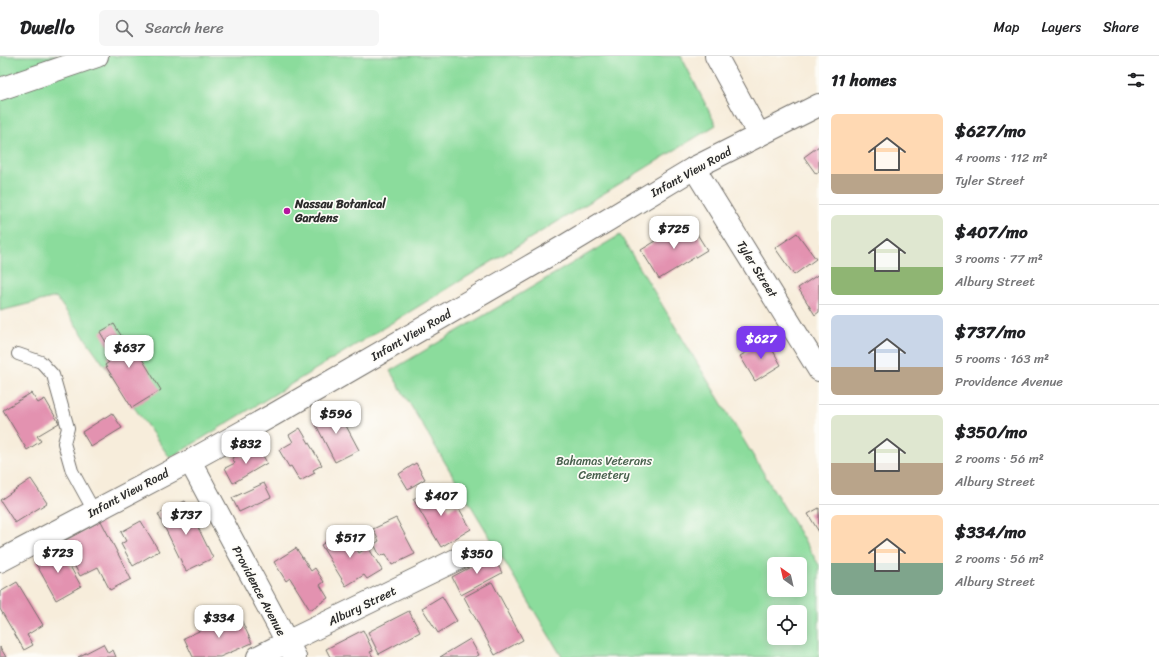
<!DOCTYPE html>
<meta charset="utf-8">
<style>
body{margin:0;font-family:Sriracha,sans-serif;background:#f6f6f6;color:#202124;height:100vh;display:flex;flex-direction:column;font-size:15px;white-space:nowrap}
*{box-sizing:border-box;margin:0}
p{font-size:13px;color:#757577}
.icon{flex:none;width:22px;height:22px;fill:none;stroke:currentColor;stroke-width:2;stroke-linecap:round;stroke-linejoin:round}
.map{position:relative;flex:1;overflow:hidden}
.sheet{display:flex;flex-direction:column;background:#fff;width:340px}
.sheet>*{flex:none}
.needle{width:26px;rotate:326deg}
.fabs{position:absolute;left:767px;top:501px;display:grid;gap:8px}
.fabs a{display:grid;place-items:center;width:40px;height:40px;border-radius:6px;background:#fff;box-shadow:0 2px 10px #0003;font-size:20px}
.price{position:absolute;translate:-50% -34px;padding:0 9px;border-radius:8px;background:#fff;color:#222;font-size:13px;line-height:26px;filter:drop-shadow(0 1px 2px #0008)}
.price::after{content:'';position:absolute;left:50%;top:24px;width:12px;height:9px;margin-left:-6px;background:inherit;clip-path:polygon(0 0,100% 0,50% 100%)}
.price.current{background:#7c3aed;color:#fff}
ul{padding:0;list-style:none}
li{display:flex;align-items:center;gap:12px;height:100px;padding:0 12px}
li+li{border-top:1px solid #e0e0e0}
li span{display:grid;place-items:center;flex:none;width:112px;height:80px;border-radius:6px;color:#555}
li>.icon{margin-inline-start:auto}
span .icon{width:48px;height:48px;fill:#fffc;stroke-width:1}
li b{font-size:17px}
h2{display:flex;justify-content:space-between;align-items:center;height:48px;padding:0 12px;font-size:17px}
header{display:flex;align-items:center;gap:24px;box-sizing:border-box;height:56px;padding:0 20px;background:#fff;border-bottom:1px solid #e0e0e0}
header strong{font-size:19px}
nav{display:flex;gap:22px;margin-inline-start:auto;font-size:14px}
.search{width:280px;height:36px;background:#f6f6f6;display:flex;align-items:center;gap:10px;box-sizing:border-box;padding:0 14px;border-radius:6px;color:#757577;font-size:15px}
main{display:flex;flex:1;min-height:0}
.map>svg:first-child{display:block}
</style>
<header>
<strong>Dwello</strong>
<div class="search"><svg class="icon" aria-label="search" viewBox="0 0 24 24"><circle cx="10" cy="10" r="6"/><path d="M15 15l6 6"/></svg>Search here</div>
<nav><a>Map</a><a>Layers</a><a>Share</a></nav>
</header>
<main>
<div class="map">
<svg width="819" height="601" viewBox="0 0 819 601">
<rect width="100%" height="100%" fill="#fdfcf7"/>
<filter id="ink" filterUnits="userSpaceOnUse"><feTurbulence type="fractalNoise" baseFrequency=".025" numOctaves="2"/><feDisplacementMap in="SourceGraphic" scale="8" xChannelSelector="R" yChannelSelector="G"/><feConvolveMatrix kernelMatrix="1 2 1 2 8 2 1 2 1" color-interpolation-filters="sRGB"/></filter>
<filter id="wash" filterUnits="userSpaceOnUse"><feTurbulence type="fractalNoise" baseFrequency=".012" numOctaves="4" result="noise"/><feDisplacementMap in="SourceGraphic" scale="16" xChannelSelector="R" yChannelSelector="G"/><feGaussianBlur stdDeviation="0.9" result="paint"/><feColorMatrix in="noise" values="0 0 0 0 0 0 0 0 0 0 0 0 0 0 0 0 0 1.4 0 .05"/><feComposite in="paint" operator="in"/></filter>
<g filter="url(#wash)">
<rect width="100%" height="100%" fill="#f7eddb"/>
<g fill="#8bdc9c" stroke="#5b8464" fill-rule="evenodd">
<path d="M0,0H681L716,69L170,402L56,241L0,255Z"/>
<path d="M620,179L819,509V601H562L390,315ZM774,508H800V534H774ZM774,556H800V582H774Z"/>
</g>
<g id="blocks">
<g fill="#e392b0">
<path d="M819,90V116L816,118L804,101Z"/>
<path d="M689,165L707,194L659,223L641,194Z"/>
<path d="M797,177L816,203L794,219L775,192Z"/>
<path d="M819,218V256L815,259L798,232Z"/>
<path d="M114,268L127,289L122,292L125,296L134,290L161,334L132,352L105,309L109,306L107,302L113,298L100,276Z"/>
<path d="M767,284L781,309L755,325L740,300Z"/>
<path d="M31,337L38,347L45,343L59,367L37,380L41,385L27,394L3,354Z"/>
<path d="M336,351L359,394L335,406L313,363Z"/>
<path d="M112,357L122,372L91,391L82,376Z"/>
<path d="M300,372L322,409L313,414L315,417L300,425L291,410L289,411L279,394L293,386L289,379Z"/>
<path d="M259,392L267,407L233,427L225,412L235,407L232,402L240,398L243,402Z"/>
<path d="M416,407L425,423L408,433L399,418Z"/>
<path d="M31,423L47,447L15,467L0,444Z"/>
<path d="M264,427L271,441L239,456L232,442Z"/>
<path d="M435,430L449,454L457,449L471,473L441,491L413,443Z"/>
<path d="M185,445L213,502L186,515L158,458Z"/>
<path d="M819,452V476L808,458Z"/>
<path d="M396,462L415,498L392,509L386,498L380,500L374,488L379,485L373,473Z"/>
<path d="M101,465L131,523L110,534L98,511L80,520L62,486Z"/>
<path d="M141,465L159,495L133,510L121,488L126,485L121,476Z"/>
<path d="M345,474L359,497L368,491L382,514L367,523L364,519L346,530L321,489Z"/>
<path d="M60,492L81,530L56,544L35,506Z"/>
<path d="M296,492L311,515L315,512L324,526L320,529L328,542L310,554L290,522L286,525L274,506Z"/>
<path d="M493,499L502,517L461,539L452,521Z"/>
<path d="M17,526L43,569L27,579L33,589L24,594L0,553V536Z"/>
<path d="M492,526L523,584L495,599L464,541Z"/>
<path d="M442,540L457,565L438,577L422,552Z"/>
<path d="M409,555L420,576L379,598L368,576Z"/>
<path d="M238,557L252,587L220,601H193L184,582Z"/>
<path d="M363,574L373,595L370,596L373,601H330L326,593Z"/>
<path d="M470,583L479,599L475,601H440Z"/>
<path d="M103,588L108,597L113,594L116,601H78Z"/>
<path d="M0,591L6,601H0Z"/>
</g>
</g>
</g>
<g filter="url(#ink)">
<use href="#blocks" fill-opacity="0" stroke="#726f69" stroke-width="1"/>
<g fill="none" stroke-linecap="round" stroke-linejoin="round">
<defs>
<path id="service" d="M18,298L41,306L53,319L68,372L64,387L72,415L94,455"/>
<g id="minor">
<path d="M716,0L759,79"/>
<path d="M0,33L97,0"/>
<path d="M694,112L819,314"/>
<path d="M190,405L295,601"/>
<path d="M0,505L190,405L273,359L563,191L694,112L819,49"/>
<path d="M258,601L287,586L466,499"/>
</g>
</defs>
<use href="#service" stroke="#726f69" stroke-width="14"/>
<use href="#minor" stroke="#726f69" stroke-width="24"/>
<use href="#service" stroke="#fff" stroke-width="12"/>
<use href="#minor" stroke="#fff" stroke-width="22"/>
</g>
</g>
<circle fill="#b5179e" stroke="#fdfcf7" stroke-width="1.5" cx="287" cy="155" r="4"/>
<g text-anchor="middle" stroke-width="3.5" stroke-linejoin="round" paint-order="stroke">
<g font-size="12" fill="#2b2b2b" stroke="#fdfcf7">
<text transform="translate(691 116) rotate(-29)" y="4">Infant View Road</text>
<text transform="translate(757 213) rotate(58)" y="4">Tyler Street</text>
<text transform="translate(411 279) rotate(-30)" y="4">Infant View Road</text>
<text transform="translate(128 437) rotate(-28)" y="4">Infant View Road</text>
<text transform="translate(259 535) rotate(62)" y="4">Providence Avenue</text>
<text transform="translate(362 550) rotate(-26)" y="4">Albury Street</text>
</g>
<g font-size="12" font-weight="bold" fill="#2b2b2b" stroke="#fdfcf7" text-anchor="start">
<text x="295" y="152">Nassau Botanical<tspan x="295" dy="14">Gardens</tspan></text>
</g>
<g font-size="12" fill="#48604d" stroke="#fdfcf7">
<text x="604" y="409">Bahamas Veterans<tspan x="604" dy="14">Cemetery</tspan></text>
</g>
</g>
</svg>
<div class="fabs">
<a><svg class="needle" viewBox="-14 -14 28 28"><path d="M0-13l5 13h-10z" fill="#e53935"/><path d="M0 13l5-13h-10z" fill="#757577"/></svg></a>
<a><svg class="icon" aria-label="locate" viewBox="0 0 24 24"><circle cx="12" cy="12" r="6"/><path d="M12 2v4M12 18v4M2 12h4M18 12h4"/></svg></a>
</div>
<b class="price" style="left:674px;top:194px">$725</b>
<b class="price current" style="left:761px;top:304px">$627</b>
<b class="price" style="left:129px;top:313px">$637</b>
<b class="price" style="left:336px;top:379px">$596</b>
<b class="price" style="left:246px;top:409px">$832</b>
<b class="price" style="left:441px;top:461px">$407</b>
<b class="price" style="left:186px;top:480px">$737</b>
<b class="price" style="left:350px;top:503px">$517</b>
<b class="price" style="left:58px;top:518px">$723</b>
<b class="price" style="left:477px;top:519px">$350</b>
<b class="price" style="left:219px;top:583px">$334</b>
</div>
<section class="sheet">
<h2>11 homes<svg class="icon" aria-label="filters" viewBox="0 0 24 24"><path d="M4 7h16M4 17h16"/><circle cx="9" cy="7" r="2"/><circle cx="15" cy="17" r="2"/></svg></h2>
<ul>
<li><span style="background:linear-gradient(#ffd9b3 75%,#b9a48a 0)"><svg class="icon" aria-label="home" viewBox="0 0 24 24"><path d="M3 11l9-7 9 7M6 9v11h12V9"/></svg></span><div><b>$627/mo</b><p>4 rooms · 112 m²</p><p>Tyler Street</p></div></li>
<li><span style="background:linear-gradient(#dfe7d0 65%,#8fb573 0)"><svg class="icon" aria-label="home" viewBox="0 0 24 24"><path d="M3 11l9-7 9 7M6 9v11h12V9"/></svg></span><div><b>$407/mo</b><p>3 rooms · 77 m²</p><p>Albury Street</p></div></li>
<li><span style="background:linear-gradient(#c9d6e8 65%,#b9a48a 0)"><svg class="icon" aria-label="home" viewBox="0 0 24 24"><path d="M3 11l9-7 9 7M6 9v11h12V9"/></svg></span><div><b>$737/mo</b><p>5 rooms · 163 m²</p><p>Providence Avenue</p></div></li>
<li><span style="background:linear-gradient(#dfe7d0 60%,#b9a48a 0)"><svg class="icon" aria-label="home" viewBox="0 0 24 24"><path d="M3 11l9-7 9 7M6 9v11h12V9"/></svg></span><div><b>$350/mo</b><p>2 rooms · 56 m²</p><p>Albury Street</p></div></li>
<li><span style="background:linear-gradient(#ffd9b3 60%,#7fa58c 0)"><svg class="icon" aria-label="home" viewBox="0 0 24 24"><path d="M3 11l9-7 9 7M6 9v11h12V9"/></svg></span><div><b>$334/mo</b><p>2 rooms · 56 m²</p><p>Albury Street</p></div></li>
</ul>
</section>
</main>
